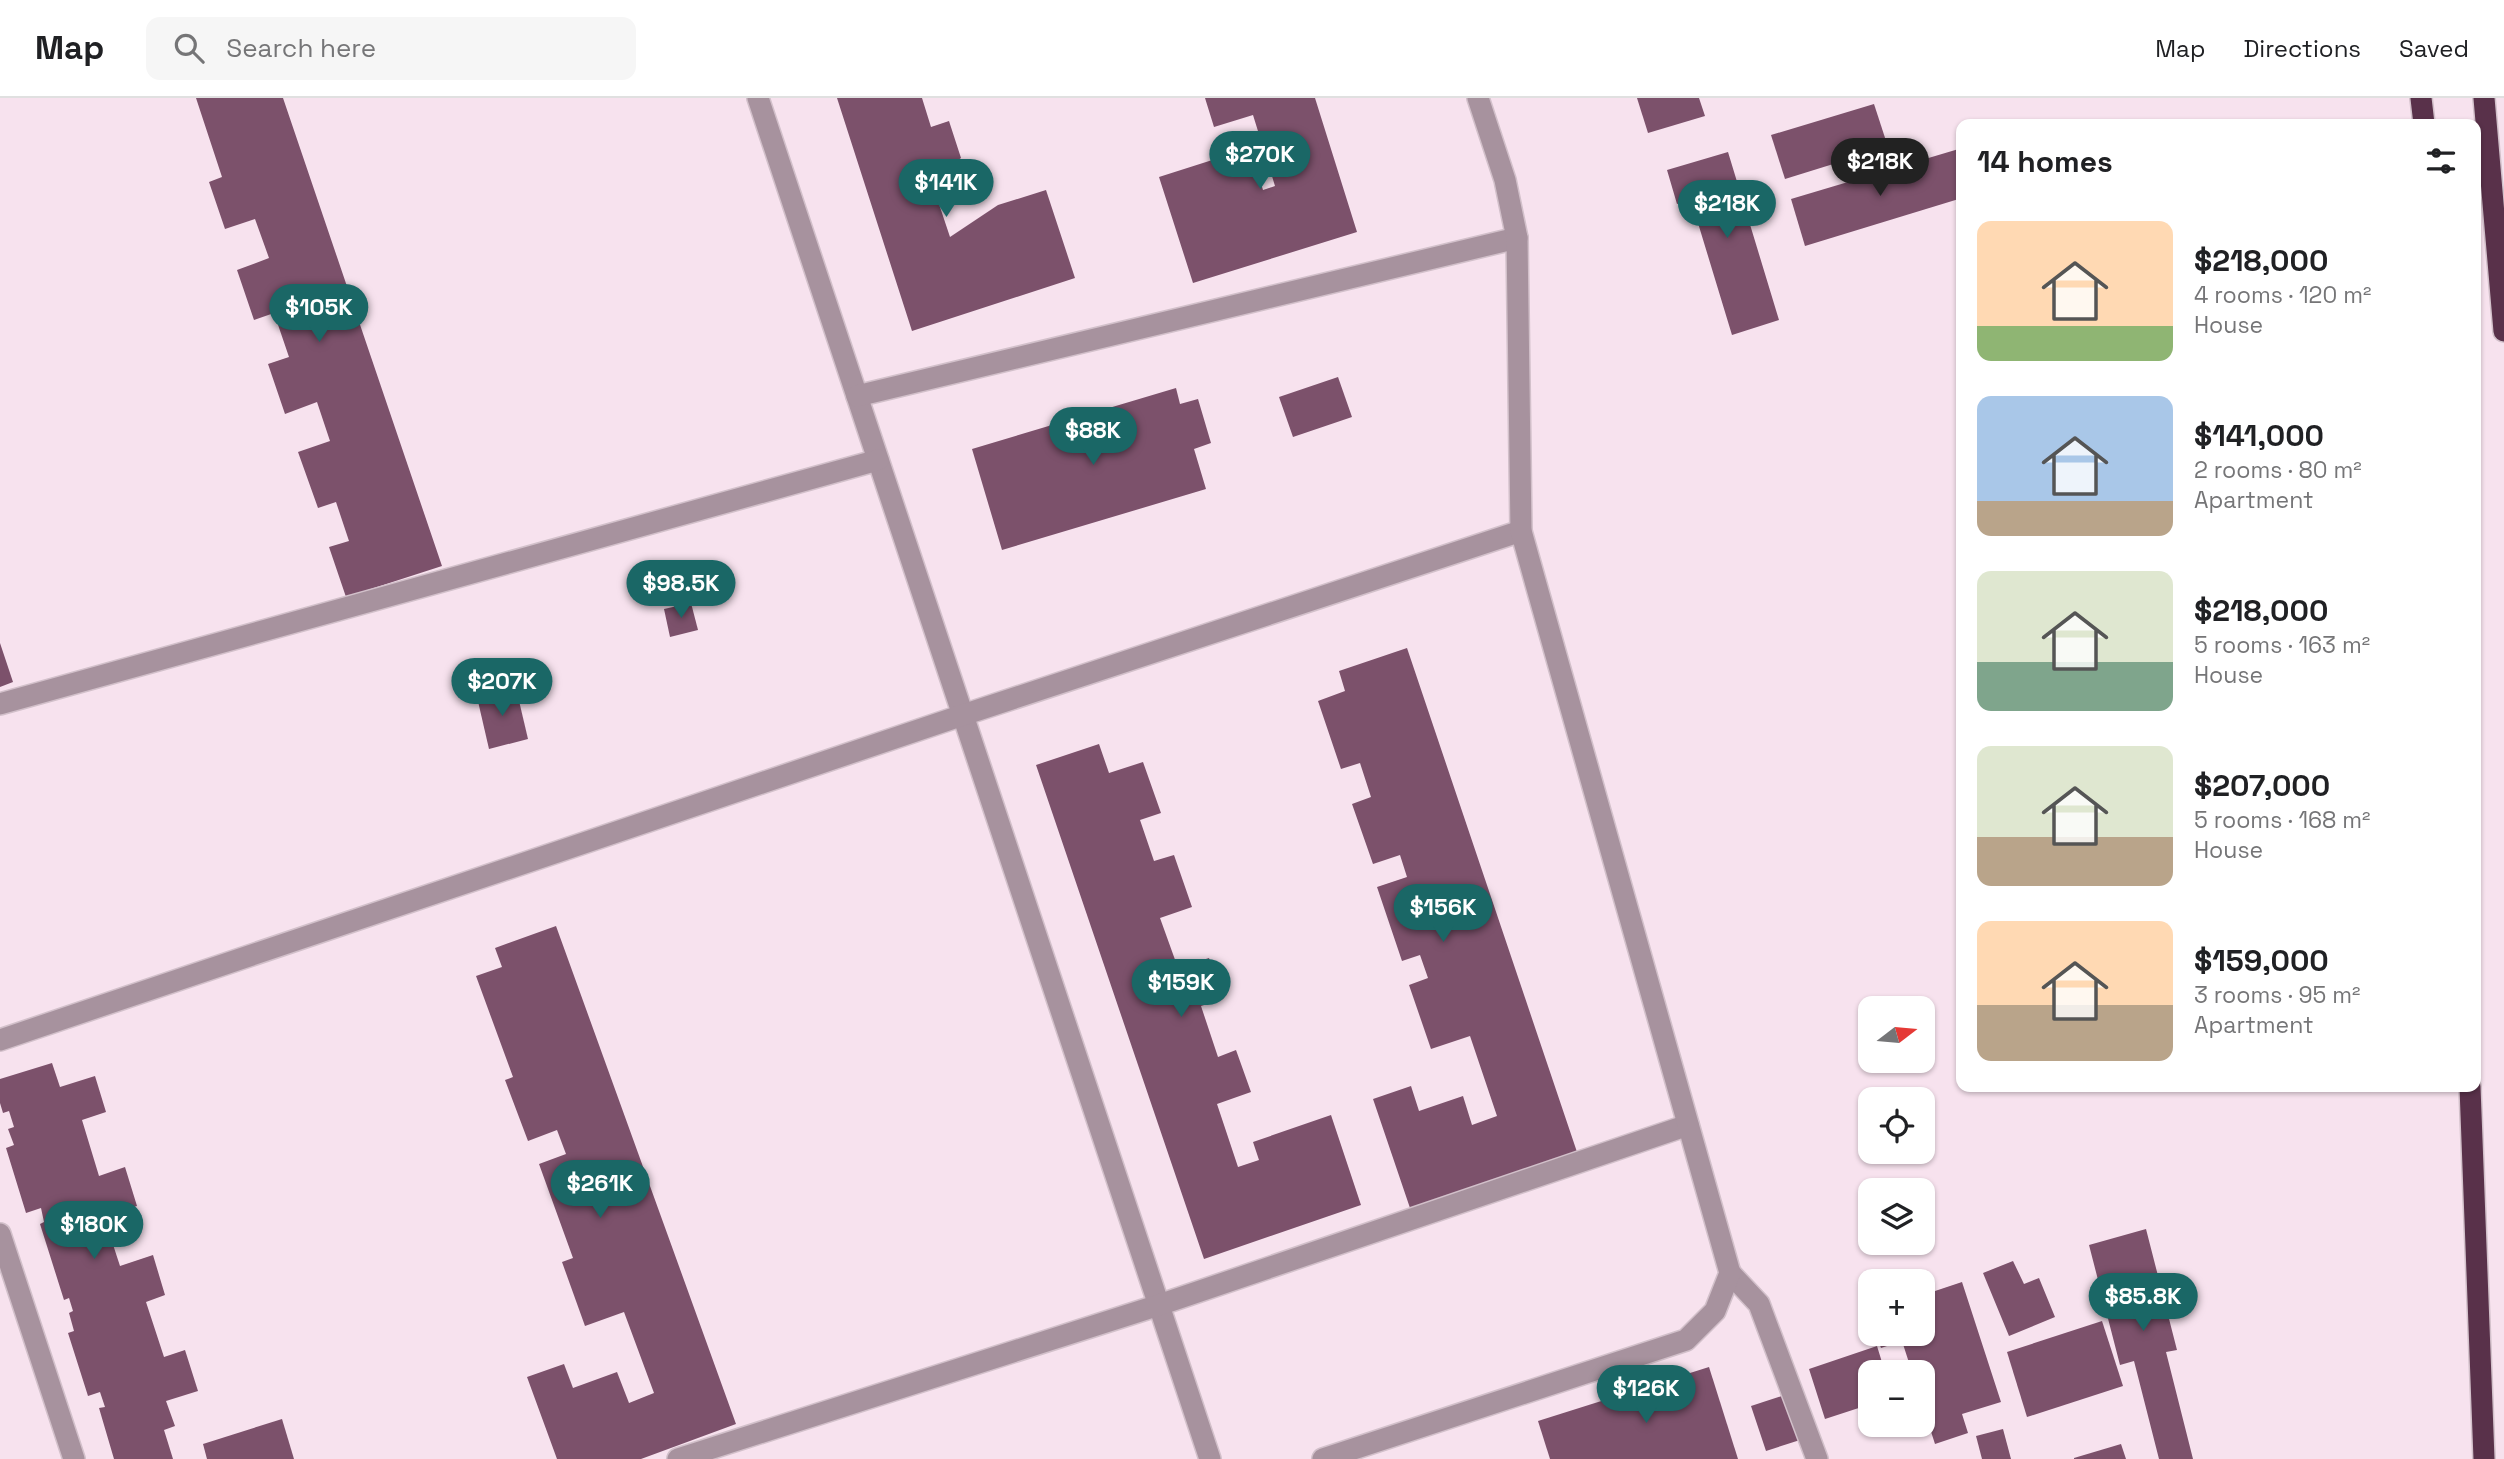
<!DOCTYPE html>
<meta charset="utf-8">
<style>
body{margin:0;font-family:"Space Grotesk",sans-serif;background:#f6f6f6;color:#202124;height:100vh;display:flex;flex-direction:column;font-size:26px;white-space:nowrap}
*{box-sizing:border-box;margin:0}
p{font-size:23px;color:#757577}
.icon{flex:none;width:38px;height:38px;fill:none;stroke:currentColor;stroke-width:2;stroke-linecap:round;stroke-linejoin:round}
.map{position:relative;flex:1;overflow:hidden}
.sheet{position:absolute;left:1956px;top:21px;width:525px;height:973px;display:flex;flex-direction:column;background:#fff;border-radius:14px;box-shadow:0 2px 5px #0004}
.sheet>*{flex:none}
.needle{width:46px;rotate:74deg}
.buttons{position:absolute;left:1858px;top:898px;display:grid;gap:14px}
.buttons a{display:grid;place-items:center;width:77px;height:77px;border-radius:14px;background:#fff;box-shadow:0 2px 5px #0004;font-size:35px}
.price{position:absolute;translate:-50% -60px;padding:0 16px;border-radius:24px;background:#1a6766;color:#fff;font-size:23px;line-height:46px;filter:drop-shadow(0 2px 4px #0008)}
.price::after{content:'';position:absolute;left:50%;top:42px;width:21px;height:16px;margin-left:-10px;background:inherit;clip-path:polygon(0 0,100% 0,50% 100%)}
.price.selected{background:#222;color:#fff}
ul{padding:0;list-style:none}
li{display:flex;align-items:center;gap:21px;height:175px;padding:0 21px}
li span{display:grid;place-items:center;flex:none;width:196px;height:140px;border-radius:14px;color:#555}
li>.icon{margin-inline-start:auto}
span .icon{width:84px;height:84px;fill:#fffc;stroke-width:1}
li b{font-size:30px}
h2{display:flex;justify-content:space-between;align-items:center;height:84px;padding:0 21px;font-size:30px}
header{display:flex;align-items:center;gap:42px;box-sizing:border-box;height:98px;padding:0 35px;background:#fff;border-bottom:2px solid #e0e0e0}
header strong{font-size:33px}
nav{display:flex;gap:38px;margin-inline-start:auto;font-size:24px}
.search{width:490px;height:63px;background:#f6f6f6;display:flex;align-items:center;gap:18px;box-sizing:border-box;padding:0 24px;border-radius:14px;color:#757577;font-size:26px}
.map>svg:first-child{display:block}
</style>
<header>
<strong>Map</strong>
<div class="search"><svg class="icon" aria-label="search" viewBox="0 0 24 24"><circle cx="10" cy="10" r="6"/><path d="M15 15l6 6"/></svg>Search here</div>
<nav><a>Map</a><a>Directions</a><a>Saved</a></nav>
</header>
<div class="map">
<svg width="2504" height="1361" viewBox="0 0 2504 1361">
<rect width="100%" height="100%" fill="#f7e2ee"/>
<g fill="#7c516b">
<path d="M196,0H283L442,468L346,499L329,449L349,443L336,404L318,410L298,354L330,343L317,304L285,316L268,266L289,259L274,215L254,222L237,172L269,160L255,121L225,131L209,84L222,79Z"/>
<path d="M837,0H922L931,29L949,23L961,60L931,82L950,139L998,107L1046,92L1075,180L912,233Z"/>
<path d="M1205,0H1315L1357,134L1193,185L1159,79L1250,50L1263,92L1275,88L1253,17L1214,29Z"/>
<path d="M1637,0H1699L1705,18L1648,35Z"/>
<path d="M1874,6L1888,49L1785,81L1771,37Z"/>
<path d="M1962,50V100L1805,148L1791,101Z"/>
<path d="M1728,54L1779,222L1732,237L1691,102L1677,106L1667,72Z"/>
<path d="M1338,279L1352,319L1293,339L1279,299Z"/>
<path d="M1176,290L1180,306L1198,301L1211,345L1194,351L1206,391L1002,452L972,351Z"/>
<path d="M691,505L698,532L670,539L664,511Z"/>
<path d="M0,545L13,584L0,589Z"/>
<path d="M1407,550L1577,1054L1410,1110L1373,1001L1411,988L1419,1013L1463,998L1472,1027L1497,1018L1470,938L1431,951L1409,887L1428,880L1420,857L1402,863L1377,789L1407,779L1400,757L1373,766L1352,706L1371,699L1360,665L1341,671L1318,603L1345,593L1339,573Z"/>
<path d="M516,590L528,641L489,651L477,599Z"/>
<path d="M1099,646L1109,675L1143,664L1161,715L1140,722L1154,763L1174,757L1192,809L1160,820L1178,870L1209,860L1223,901L1201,908L1218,959L1236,952L1251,994L1217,1006L1238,1069L1259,1062L1253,1044L1331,1017L1361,1107L1204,1161L1036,667Z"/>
<path d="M556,828L736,1326L641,1361H557L527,1279L564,1266L573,1290L617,1274L629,1305L654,1295L624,1214L585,1228L562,1164L573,1160L539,1066L566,1056L557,1032L528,1043L505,982L513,979L476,878L502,869L495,850Z"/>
<path d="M52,965L60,989L95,978L106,1014L82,1022L99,1078L125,1069L137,1108L104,1119L120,1168L153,1157L165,1197L146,1204L164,1259L185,1252L198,1293L166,1303L175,1328L164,1332L173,1361H114L99,1310L105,1309L100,1294L88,1298L68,1235L74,1233L69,1215L73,1213L69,1200L64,1202L40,1126L44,1124L41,1110L26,1115L6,1050L14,1047L8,1031L14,1029L9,1013L3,1015L0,1005V981Z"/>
<path d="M2146,1131L2177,1252L2166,1254L2193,1361H2159L2134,1263L2120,1267L2089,1147Z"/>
<path d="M2013,1163L2024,1186L2039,1180L2055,1219L2009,1238L1983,1175Z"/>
<path d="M1962,1184L2001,1304L1962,1316L1968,1335L1935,1346L1923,1309V1274H1912L1902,1243L1881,1250L1876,1236H1923V1197Z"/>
<path d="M2102,1223L2123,1288L2027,1319L2007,1254Z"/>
<path d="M1877,1248L1885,1274H1871V1306L1825,1321L1809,1271Z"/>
<path d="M1709,1269L1738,1361H1550L1538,1323Z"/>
<path d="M1785,1297L1800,1342L1766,1353L1751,1308Z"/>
<path d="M282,1321L294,1361H207L203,1346Z"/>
<path d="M2003,1331L2011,1361H1982L1976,1338Z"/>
<path d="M2121,1346L2126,1361H2074V1360Z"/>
</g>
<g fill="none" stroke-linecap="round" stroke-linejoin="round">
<defs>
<g id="minor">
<path d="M758,0L1210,1361"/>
<path d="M857,298L1517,140"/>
<path d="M0,606L878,362"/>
<path d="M0,942L963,617L1521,433"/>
<path d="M0,1136L74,1361"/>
<path d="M1730,1175L1759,1206L1817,1361"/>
<path d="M678,1361L1159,1207L1688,1027"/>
<path d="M1323,1361L1686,1242L1715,1213L1730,1175L1521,433L1517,140L1505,82L1478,0"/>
</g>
<g id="highway">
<path d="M2421,0L2424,26"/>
<path d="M2484,0L2504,233"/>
<path d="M2470,989L2484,1361"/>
</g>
</defs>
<use href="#minor" stroke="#d2c0ca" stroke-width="24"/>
<use href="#highway" stroke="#d2c0ca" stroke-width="24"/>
<use href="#minor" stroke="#a7929e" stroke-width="21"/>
<use href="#highway" stroke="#59314a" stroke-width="21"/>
</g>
</svg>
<div class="buttons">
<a><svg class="needle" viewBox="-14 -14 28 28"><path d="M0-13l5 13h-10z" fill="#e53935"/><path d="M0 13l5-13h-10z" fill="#757577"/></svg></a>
<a><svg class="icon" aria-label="locate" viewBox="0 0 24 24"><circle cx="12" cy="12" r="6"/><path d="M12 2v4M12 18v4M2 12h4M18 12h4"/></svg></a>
<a><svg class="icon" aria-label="layers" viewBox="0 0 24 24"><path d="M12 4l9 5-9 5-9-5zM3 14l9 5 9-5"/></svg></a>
<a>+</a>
<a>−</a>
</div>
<b class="price" style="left:1260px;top:93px">$270K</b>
<b class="price selected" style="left:1880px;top:100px">$218K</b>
<b class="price" style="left:946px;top:121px">$141K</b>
<b class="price" style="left:1727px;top:142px">$218K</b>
<b class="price" style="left:319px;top:246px">$105K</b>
<b class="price" style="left:1093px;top:369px">$88K</b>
<b class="price" style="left:681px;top:522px">$98.5K</b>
<b class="price" style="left:502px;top:620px">$207K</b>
<b class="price" style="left:1443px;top:846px">$156K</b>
<b class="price" style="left:1181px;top:921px">$159K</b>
<b class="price" style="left:600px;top:1122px">$261K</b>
<b class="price" style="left:94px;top:1163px">$180K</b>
<b class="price" style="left:2143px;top:1235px">$85.8K</b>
<b class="price" style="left:1646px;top:1327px">$126K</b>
<section class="sheet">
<h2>14 homes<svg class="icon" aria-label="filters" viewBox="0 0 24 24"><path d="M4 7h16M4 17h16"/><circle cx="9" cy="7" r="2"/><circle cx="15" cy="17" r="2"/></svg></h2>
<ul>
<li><span style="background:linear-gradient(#ffd9b3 75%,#8fb573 0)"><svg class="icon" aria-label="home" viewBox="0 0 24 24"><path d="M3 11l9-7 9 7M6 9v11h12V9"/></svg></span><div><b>$218,000</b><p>4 rooms · 120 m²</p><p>House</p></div></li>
<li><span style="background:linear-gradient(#a9c7e8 75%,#b9a48a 0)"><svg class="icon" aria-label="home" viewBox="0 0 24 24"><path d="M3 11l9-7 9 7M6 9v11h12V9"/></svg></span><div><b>$141,000</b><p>2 rooms · 80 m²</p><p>Apartment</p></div></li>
<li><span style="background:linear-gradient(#dfe7d0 65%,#7fa58c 0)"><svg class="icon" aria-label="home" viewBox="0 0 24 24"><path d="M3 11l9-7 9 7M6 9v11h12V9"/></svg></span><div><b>$218,000</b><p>5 rooms · 163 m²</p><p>House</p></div></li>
<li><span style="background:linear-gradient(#dfe7d0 65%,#b9a48a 0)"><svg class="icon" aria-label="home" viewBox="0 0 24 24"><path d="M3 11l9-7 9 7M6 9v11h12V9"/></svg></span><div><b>$207,000</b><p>5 rooms · 168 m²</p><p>House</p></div></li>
<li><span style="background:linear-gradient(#ffd9b3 60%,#b9a48a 0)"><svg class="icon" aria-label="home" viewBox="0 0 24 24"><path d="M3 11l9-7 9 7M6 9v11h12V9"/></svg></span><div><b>$159,000</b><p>3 rooms · 95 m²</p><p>Apartment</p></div></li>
</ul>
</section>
</div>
